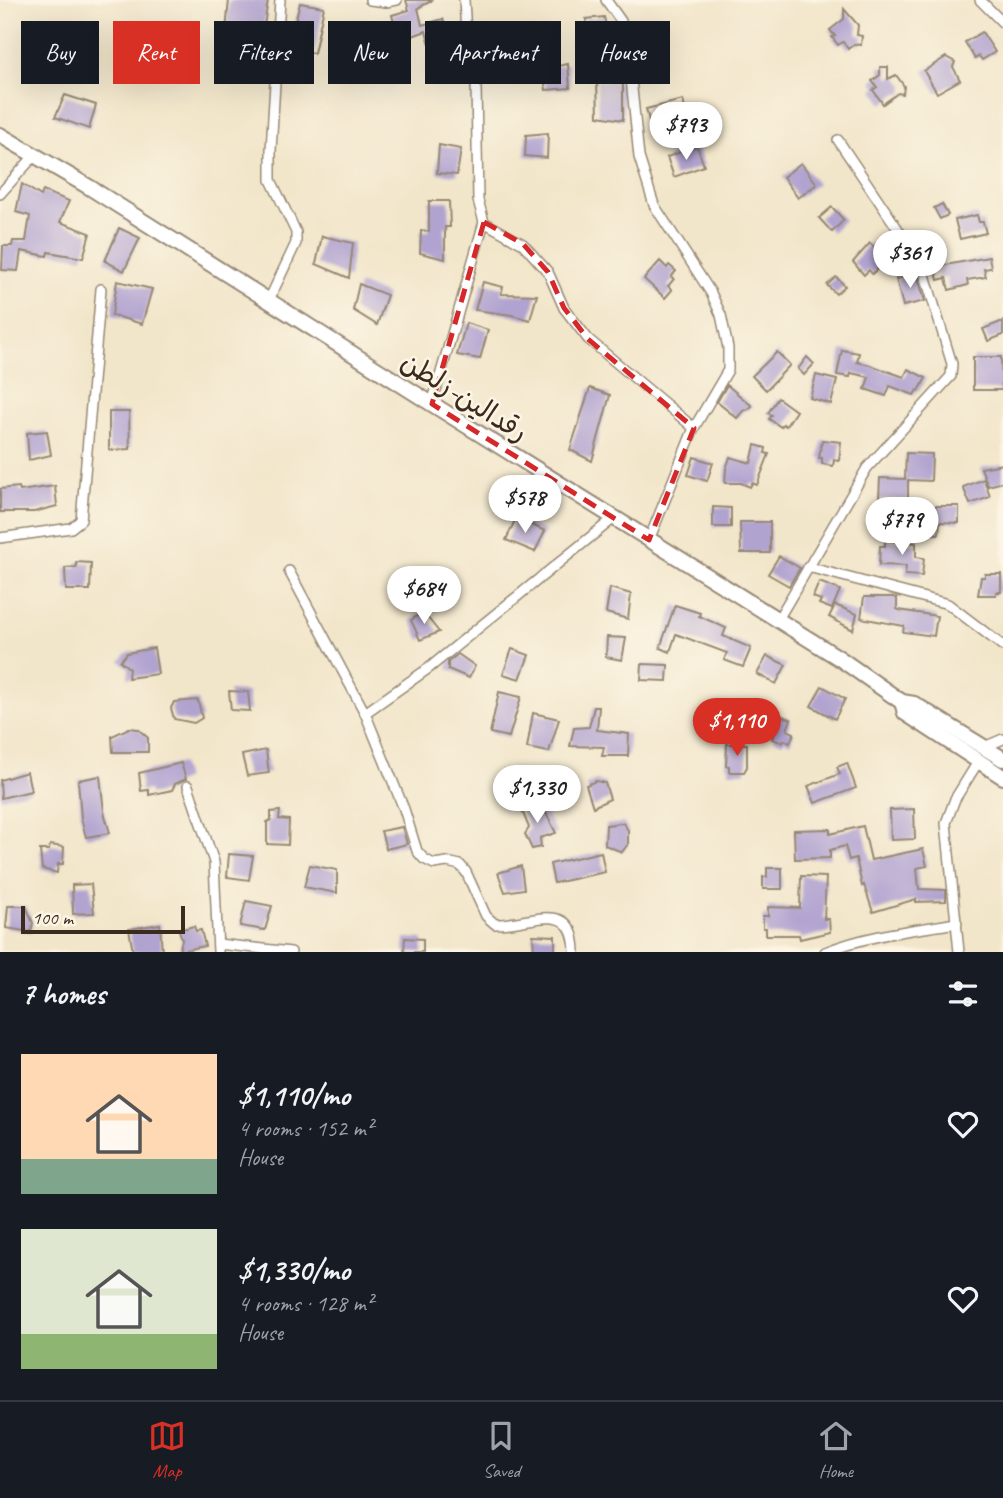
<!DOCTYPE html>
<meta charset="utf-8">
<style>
body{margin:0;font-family:Caveat,"Playpen Sans Arabic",sans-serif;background:#242831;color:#f1f3f6;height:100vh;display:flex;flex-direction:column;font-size:26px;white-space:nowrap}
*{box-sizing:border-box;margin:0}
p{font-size:23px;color:#9ea1a6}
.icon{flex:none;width:38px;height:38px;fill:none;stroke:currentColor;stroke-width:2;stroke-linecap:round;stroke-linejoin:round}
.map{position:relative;height:952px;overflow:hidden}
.details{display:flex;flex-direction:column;background:#171b24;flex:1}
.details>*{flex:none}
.banner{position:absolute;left:21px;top:21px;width:962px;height:63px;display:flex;gap:14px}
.scale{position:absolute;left:21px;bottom:18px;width:164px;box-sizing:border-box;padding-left:7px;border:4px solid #3b2a1e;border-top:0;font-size:19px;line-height:24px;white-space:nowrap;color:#3b2a1e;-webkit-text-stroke:5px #fcf5e5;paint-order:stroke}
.price{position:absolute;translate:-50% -60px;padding:0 16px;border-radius:24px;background:#fff;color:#222;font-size:23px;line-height:46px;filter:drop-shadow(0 2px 4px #0008)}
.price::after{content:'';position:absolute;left:50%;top:42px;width:21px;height:16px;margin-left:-10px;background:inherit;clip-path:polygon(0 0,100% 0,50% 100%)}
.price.selected{background:#d93025;color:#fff}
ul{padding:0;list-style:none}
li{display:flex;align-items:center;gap:21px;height:175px;padding:0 21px}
li span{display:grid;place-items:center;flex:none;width:196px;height:140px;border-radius:0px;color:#555}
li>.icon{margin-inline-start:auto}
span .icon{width:84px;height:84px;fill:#fffc;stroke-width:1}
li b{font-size:30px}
h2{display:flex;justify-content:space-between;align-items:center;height:84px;padding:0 21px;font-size:30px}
.pill{padding:0 24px;border-radius:0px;background:#171b24;box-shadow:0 7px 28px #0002;font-size:24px;line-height:63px}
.pill.selected{background:#d93025;color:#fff}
.tabs{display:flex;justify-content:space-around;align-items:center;height:98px;border-top:2px solid #363941;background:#171b24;font-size:19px;color:#9ea1a6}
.tabs a{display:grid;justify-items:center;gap:4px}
.tabs .selected{color:#d93025}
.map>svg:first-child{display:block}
</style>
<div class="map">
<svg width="1003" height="952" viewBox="0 0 1003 952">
<rect width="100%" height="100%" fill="#fcf5e5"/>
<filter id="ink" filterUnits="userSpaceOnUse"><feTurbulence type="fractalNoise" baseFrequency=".0143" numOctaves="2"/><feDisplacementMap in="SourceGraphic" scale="14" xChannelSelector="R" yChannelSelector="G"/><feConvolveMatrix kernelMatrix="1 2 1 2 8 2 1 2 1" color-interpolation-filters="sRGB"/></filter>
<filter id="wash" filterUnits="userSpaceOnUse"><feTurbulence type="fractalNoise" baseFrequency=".00686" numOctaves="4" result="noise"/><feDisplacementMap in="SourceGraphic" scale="28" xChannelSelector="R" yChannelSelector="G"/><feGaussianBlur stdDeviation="1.57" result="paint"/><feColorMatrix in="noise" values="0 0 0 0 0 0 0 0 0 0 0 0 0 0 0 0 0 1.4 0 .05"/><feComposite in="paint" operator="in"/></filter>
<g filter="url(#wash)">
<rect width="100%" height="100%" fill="#f2e6ca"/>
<g id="blocks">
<g fill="#b1a3d0">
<path d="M229,0H268L261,46L225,41Z"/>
<path d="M406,0H433L418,8L422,25L443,19L450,37L430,44L426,31L385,46L387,65L369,67L364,39L396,31L392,15L409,10Z"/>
<path d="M300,3L324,7L314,53L288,49Z"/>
<path d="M844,9L858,25L857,35L862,36L861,45L854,44L848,49L843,42L838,45L832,37L835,36L830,30L844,19Z"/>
<path d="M604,17L612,52L589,56L586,19Z"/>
<path d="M982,32L995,52L982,60L979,56L975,59L965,42Z"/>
<path d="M946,57L955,62L953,67L960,80L937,93L924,71Z"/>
<path d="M523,63V81L497,83L495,69Z"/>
<path d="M568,64L570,88L546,90L543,69Z"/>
<path d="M880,67H888V79L896,75L904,86L903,94L898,93L883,104L873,90L877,87L872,81L880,75Z"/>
<path d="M597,80L623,84V120L598,116Z"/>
<path d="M65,95L96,105L89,129L55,117Z"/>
<path d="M683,100L688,123L652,132L646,109Z"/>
<path d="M548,133L547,158L525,156L526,135Z"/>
<path d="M439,145L461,149L457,175L437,173Z"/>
<path d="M697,146L704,166L674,177L667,157Z"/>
<path d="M801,163L817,184L798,198L783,177Z"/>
<path d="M22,184L41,196L43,191L69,201L60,222L90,233L83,258L48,252L47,256L21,251L18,271L2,270L3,246H12L13,241H26L30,216L16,212Z"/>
<path d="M429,201H449L450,227H445V259L420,253L421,231H429Z"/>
<path d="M942,204L948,215L940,219L934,208Z"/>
<path d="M832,207L844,220L832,232L819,218Z"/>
<path d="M977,215L979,222H983L986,233L960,239L955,220Z"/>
<path d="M119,228L140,238L124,271L105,261Z"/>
<path d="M322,236L353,243L349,278L316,264Z"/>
<path d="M870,243L886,261L872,274L869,270L864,275L853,262Z"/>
<path d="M989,257L991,268L984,269L986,277L967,280L968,285L949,290L946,278L938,280L935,267Z"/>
<path d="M660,261L667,268L669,265L676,271L671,277L674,279L668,286L672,290L665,298L644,279Z"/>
<path d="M917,274L925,301L903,306L896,279Z"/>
<path d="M836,277L845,286L836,294L827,285Z"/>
<path d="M117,281L152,289L142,324L112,315Z"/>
<path d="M483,282L503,287L501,294L537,295L530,320L512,315L475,310Z"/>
<path d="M359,284L387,295L377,325L353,310Z"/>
<path d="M1003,321V335L988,341L983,329Z"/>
<path d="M466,323L488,330L480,359L457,355Z"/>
<path d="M842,350L859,353L857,362L870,365L904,377L908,369L926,378L919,391L917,390L914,395L890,386L886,396L865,389L869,377L851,373L850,377L837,375Z"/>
<path d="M777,352L790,365L766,390L752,376Z"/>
<path d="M807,357L814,364L804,375L798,369Z"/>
<path d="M973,357H1001L1002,390H973Z"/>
<path d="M816,375L837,380L831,404L810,398Z"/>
<path d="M727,385L752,406L747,410H744L737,418L717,402Z"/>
<path d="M590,388L610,395L592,461L570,450Z"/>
<path d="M778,398L796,411L786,426L783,424L781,427L769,419L772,415L768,413Z"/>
<path d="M109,412H129L130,449L109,450Z"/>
<path d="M47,431L51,455L29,460L27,433Z"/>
<path d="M822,440L841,442L839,461L834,460L833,466L822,464V458H819Z"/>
<path d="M755,445L766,448L765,453L769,454L757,485L752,483L750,487L741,483H725L726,469L730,457L751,463Z"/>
<path d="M906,453L932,454L931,481L908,480V500L879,499L880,478L905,479Z"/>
<path d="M694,457L713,463L707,481L688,475Z"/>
<path d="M1003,464V482L988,486L981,468Z"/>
<path d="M984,479L990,497L970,504L963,487Z"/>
<path d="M55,486L57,506L34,512H0V489L19,487L20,491Z"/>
<path d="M935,506H959V523L940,522L939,534L919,533L921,513L934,514Z"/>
<path d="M713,507L731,508V527H713Z"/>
<path d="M516,518L545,531L535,552L506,540Z"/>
<path d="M740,522H770V553H741Z"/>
<path d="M885,540L916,543V557L924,558L922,576L905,575L906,566L879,565L880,546H885Z"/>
<path d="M779,556L800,568L789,586L768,574Z"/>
<path d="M76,562L91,563L90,590H66L65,568L77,567Z"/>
<path d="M985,574H1001V592H996V595H978L981,577H985Z"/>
<path d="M819,582L840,590L832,609L819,604L821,600L813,597Z"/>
<path d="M610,588L631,594L628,619L606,613Z"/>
<path d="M864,597H892L897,598V609L899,610L937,616L934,636L903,632L904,626L861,618Z"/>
<path d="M675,605L700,613L699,616L726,628L723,636L751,648L743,667L724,660L727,653L676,634L670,652L660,648Z"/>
<path d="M835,605L857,614L853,630L829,617Z"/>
<path d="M423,612L439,632L420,640L411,620Z"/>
<path d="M607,637L626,638L622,660L606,657Z"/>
<path d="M154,648L158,674L128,678L129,668L120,661L127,653Z"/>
<path d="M512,649L529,655L520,679L503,674Z"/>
<path d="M458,654L475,666L469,678L448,669V662Z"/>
<path d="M767,656L786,665L776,684L757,674Z"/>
<path d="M642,664L668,665L667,681L641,680Z"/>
<path d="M822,686L845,699L835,719L811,706Z"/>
<path d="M229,691L248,692L250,711L231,710Z"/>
<path d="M499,692L521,697L509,737L490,733Z"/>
<path d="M198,700L202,718L194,723L174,719L171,708L174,702Z"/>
<path d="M594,707H599L597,730L629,734L628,756H602L604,747L570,746L574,728L589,727Z"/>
<path d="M533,713L559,719L549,752L527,748Z"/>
<path d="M776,714L791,719L787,730L794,733L790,743L784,740L783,743L772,739L774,736L768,734Z"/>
<path d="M129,728L138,729L148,738V752H113L112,736Z"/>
<path d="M727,744H747V767L744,772H729V766H726Z"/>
<path d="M266,750L269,773L247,776L242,755Z"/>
<path d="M181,763L186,779L175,784L172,790L149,795V790L141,791L139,773Z"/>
<path d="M847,763L856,788L815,803L808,786L840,774L837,767Z"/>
<path d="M563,771L565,789L547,788L546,776Z"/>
<path d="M27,772L31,791L1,798L0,780Z"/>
<path d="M100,776L104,812L110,833L86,837L81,818L78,780Z"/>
<path d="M596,781L605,783L610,799L593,807L586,785Z"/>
<path d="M541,803L556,833L540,838L541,847L532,849L525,834L529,828L521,808Z"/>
<path d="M914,809L915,839L891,840L890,810Z"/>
<path d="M280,811L279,819L289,820L288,845L267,844V822L271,820V812Z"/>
<path d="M623,823L628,830V844L622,852L605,845L606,825Z"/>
<path d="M863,826L871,860L923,849L927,866L917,868L919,889L946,890V901L916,902V899L873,912L864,885L862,886L856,858L849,860L845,846L830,850V858L795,859L794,830L830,829V834Z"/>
<path d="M402,827L407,844L386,849L381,831Z"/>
<path d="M50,845L64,847L63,864H58L57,873L42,869L40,850H49Z"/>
<path d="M601,852L605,872L554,883L550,864Z"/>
<path d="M229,854L253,856L249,880L227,877Z"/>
<path d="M310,865L337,870V893L304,887Z"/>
<path d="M521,866L524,889L505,892L498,873Z"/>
<path d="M767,868H782V889H763V877H767Z"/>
<path d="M801,876L826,877L824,919H829L830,932L800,939L799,935H766V928H763V916H768V907L800,908Z"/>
<path d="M91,884L94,913L73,914L72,885Z"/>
<path d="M246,901L272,906L265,930L240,926Z"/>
<path d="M8,906H26L33,923L31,932L6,928Z"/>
<path d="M160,924L162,952H133L129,929Z"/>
<path d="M194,926L196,931L201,930L205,946L179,951L182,940L179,930Z"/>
<path d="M533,935L555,936V952H534Z"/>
<path d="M405,938L423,939V952H404Z"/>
</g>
</g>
</g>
<g filter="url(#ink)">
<use href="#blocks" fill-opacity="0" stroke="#968874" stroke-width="2"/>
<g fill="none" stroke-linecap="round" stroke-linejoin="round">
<defs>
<g id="street">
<path d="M370,0L386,2L397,0"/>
<path d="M606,0L621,21L630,69L639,157L654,205L711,293L721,315L728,348V370L694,428L649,540"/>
<path d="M980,0L1003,23"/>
<path d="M0,194L35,155"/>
<path d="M484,222L523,244L548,272L564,308L588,339L694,428"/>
<path d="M269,300L296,243V232L271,180V150L280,0"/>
<path d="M432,404L484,222L478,200L476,86L466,33L464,0"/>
<path d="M0,538L71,528L81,520L101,289"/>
<path d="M808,567L948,604L1003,646"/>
<path d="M289,571L365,713L404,809L417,851L424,859L434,864L447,862L460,865L466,872L486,916L495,924C530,925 574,897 575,952"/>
<path d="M777,621L867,468L951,376L952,364L922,265L838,140"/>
<path d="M365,713L429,668L614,518"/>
<path d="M984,747L1003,739"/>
<path d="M188,786L214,862L218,952"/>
<path d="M218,944L291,952"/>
<path d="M825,952C867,935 913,930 957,923"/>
<path d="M959,952L946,823L955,799L978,762"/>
</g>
<g id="primary">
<path d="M0,135L89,187L432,404L839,658L902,702L914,704L1003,759"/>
<path d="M902,702L905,713L1003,777"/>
</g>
</defs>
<use href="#street" stroke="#968874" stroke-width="12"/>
<use href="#primary" stroke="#968874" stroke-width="18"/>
<use href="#street" stroke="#fff" stroke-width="9"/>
<use href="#primary" stroke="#fff" stroke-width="14"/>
</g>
</g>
<path fill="none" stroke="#d62828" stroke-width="5" stroke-dasharray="14 9" stroke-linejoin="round" d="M484,222L523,244L548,272L564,308L588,339L694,428L649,540L432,404Z"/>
<g text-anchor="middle" stroke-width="5" stroke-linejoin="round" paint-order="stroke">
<g font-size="28" fill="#3b2a1e" stroke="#fcf5e5">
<text transform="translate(465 396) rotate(32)" y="10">رقدالين-زلطن</text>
</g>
</g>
</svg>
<div class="scale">100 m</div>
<b class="price" style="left:686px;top:162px">$793</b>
<b class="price" style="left:910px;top:290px">$361</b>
<b class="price" style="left:525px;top:535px">$578</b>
<b class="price" style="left:902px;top:557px">$779</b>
<b class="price" style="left:424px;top:626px">$684</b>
<b class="price selected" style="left:737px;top:758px">$1,110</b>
<b class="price" style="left:537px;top:825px">$1,330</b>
<div class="banner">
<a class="pill">Buy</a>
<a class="pill selected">Rent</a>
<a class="pill">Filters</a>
<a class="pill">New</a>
<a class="pill">Apartment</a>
<a class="pill">House</a>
</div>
</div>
<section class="details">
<h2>7 homes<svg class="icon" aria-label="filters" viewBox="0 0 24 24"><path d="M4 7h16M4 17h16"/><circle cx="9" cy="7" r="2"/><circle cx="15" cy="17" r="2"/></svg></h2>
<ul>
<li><span style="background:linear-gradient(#ffd9b3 75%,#7fa58c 0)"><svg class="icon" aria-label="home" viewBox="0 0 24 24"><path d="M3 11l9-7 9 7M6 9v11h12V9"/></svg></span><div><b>$1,110/mo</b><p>4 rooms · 152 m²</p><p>House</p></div><svg class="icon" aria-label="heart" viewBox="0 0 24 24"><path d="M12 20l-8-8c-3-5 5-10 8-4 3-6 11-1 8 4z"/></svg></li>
<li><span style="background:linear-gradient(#dfe7d0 75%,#8fb573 0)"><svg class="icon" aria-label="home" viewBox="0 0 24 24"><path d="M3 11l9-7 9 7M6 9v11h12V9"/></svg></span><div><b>$1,330/mo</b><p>4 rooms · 128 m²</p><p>House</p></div><svg class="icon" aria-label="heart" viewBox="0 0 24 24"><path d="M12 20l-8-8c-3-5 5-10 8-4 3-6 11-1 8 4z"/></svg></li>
</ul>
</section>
<nav class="tabs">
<a class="selected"><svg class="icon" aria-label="map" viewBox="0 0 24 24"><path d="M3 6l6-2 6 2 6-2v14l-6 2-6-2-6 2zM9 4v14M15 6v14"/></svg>Map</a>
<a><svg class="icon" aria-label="saved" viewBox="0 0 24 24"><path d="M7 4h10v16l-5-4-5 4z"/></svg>Saved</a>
<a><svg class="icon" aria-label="home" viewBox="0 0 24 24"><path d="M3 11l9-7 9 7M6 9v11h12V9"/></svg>Home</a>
</nav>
